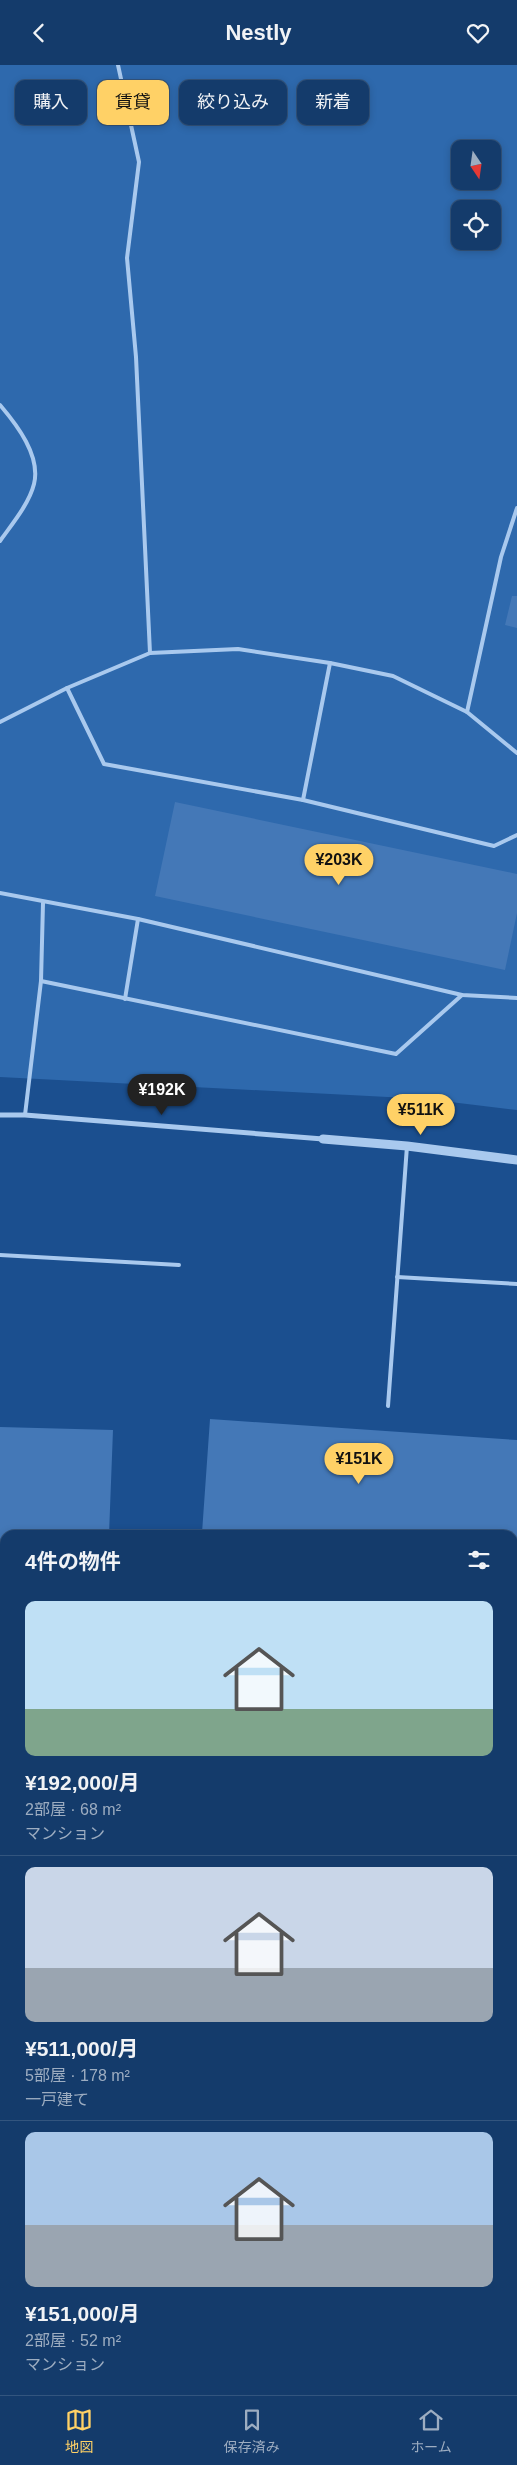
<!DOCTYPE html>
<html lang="ja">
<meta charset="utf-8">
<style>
body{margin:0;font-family:Helvetica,"Noto Sans JP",sans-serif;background:#1d4271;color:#f1f3f6;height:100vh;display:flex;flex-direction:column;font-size:19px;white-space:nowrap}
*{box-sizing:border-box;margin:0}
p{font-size:16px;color:#9dadc1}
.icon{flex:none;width:28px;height:28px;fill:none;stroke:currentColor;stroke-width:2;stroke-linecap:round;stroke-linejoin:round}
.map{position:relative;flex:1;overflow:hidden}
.details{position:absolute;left:0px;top:1465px;width:518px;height:865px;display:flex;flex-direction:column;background:#143b6b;border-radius:15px 15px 0 0;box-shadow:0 2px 8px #0003,0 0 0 1px #33557e}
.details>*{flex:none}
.hud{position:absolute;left:15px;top:15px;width:488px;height:45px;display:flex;gap:10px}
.needle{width:32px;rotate:167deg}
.controls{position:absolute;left:451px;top:75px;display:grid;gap:10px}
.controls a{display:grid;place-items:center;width:50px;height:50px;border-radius:10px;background:#143b6b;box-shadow:0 2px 8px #0003,0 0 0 1px #33557e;font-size:25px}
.price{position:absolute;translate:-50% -42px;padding:0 11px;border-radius:18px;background:#ffd166;color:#111;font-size:16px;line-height:32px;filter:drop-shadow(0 1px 2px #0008)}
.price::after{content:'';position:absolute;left:50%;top:30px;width:15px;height:11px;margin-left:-8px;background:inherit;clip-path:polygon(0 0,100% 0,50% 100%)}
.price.active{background:#222;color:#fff}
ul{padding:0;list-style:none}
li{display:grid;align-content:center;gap:10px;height:265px;padding:0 25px}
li+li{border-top:1px solid #33557e}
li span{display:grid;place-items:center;height:155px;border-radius:10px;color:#555}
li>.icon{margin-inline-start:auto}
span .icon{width:90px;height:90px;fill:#fffc;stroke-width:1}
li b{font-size:21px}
h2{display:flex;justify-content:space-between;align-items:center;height:60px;padding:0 25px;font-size:21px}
.tag{padding:0 18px;border-radius:10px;background:#143b6b;box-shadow:0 2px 8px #0003,0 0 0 1px #33557e;font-size:18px;line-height:45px}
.tag.active{background:#ffd166;color:#111}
header{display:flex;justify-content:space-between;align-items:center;height:65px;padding:0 25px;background:#143b6b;font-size:22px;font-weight:600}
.menu{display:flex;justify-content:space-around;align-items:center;height:70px;border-top:1px solid #33557e;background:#143b6b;font-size:14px;color:#9dadc1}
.menu a{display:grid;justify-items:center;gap:2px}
.menu .active{color:#ffd166}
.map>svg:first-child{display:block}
</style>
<header><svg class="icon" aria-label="back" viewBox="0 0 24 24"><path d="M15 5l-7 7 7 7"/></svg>Nestly<svg class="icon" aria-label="heart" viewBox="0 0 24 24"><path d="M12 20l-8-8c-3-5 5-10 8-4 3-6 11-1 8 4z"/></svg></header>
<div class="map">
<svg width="517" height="2330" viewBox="0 0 517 2330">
<rect width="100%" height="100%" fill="#1b4f8f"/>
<path fill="#2e69ad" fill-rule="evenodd" d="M0,0H517V1045L426,1034L0,1012ZM460,84H492V116H460ZM460,144H492V176H460Z"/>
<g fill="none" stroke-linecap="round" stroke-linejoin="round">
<g stroke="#9cc4f0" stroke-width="10">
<path d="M512,2078L517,2077"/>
<path d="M0,2128H5"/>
</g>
</g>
<g fill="#4478b7">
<path d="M512,531H517V563L505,560Z"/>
<path d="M175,737L517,809V848L505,905L155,831Z"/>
<path d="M210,1354L517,1375V1600L512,1599V1470H234L202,1468Z"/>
<path d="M0,1362L113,1365L109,1470H5V1578H0Z"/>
<rect x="0" y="1596" width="5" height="185"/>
<rect x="512" y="1668" width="5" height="205"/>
<path d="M0,1896L5,1897V1950H0Z"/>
<path d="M0,1957H4L1,1974H0Z"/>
</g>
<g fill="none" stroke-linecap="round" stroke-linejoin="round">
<g stroke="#a9c9ee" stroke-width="4">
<path d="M118,0L139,97L127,193L136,292L150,588"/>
<path d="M0,340C17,360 41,391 34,419C29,439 12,459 0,476"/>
<path d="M67,623L104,699L303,735L494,781L517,770"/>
<path d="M467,647L501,492L517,443"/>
<path d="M0,657L67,623L150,588L238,584L330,598L393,611L467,647L517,688"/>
<path d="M303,735L330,598"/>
<path d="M0,828L138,854L462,930L517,933"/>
<path d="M41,916L396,989L462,930"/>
<path d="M125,934L138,854"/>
<path d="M25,1050L41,916L43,838"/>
<path d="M0,1190L179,1200"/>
<path d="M397,1212L517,1219"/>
<path d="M388,1341L407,1081"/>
</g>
<path stroke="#a9c9ee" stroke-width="5" d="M0,1050H25L323,1074"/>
<path stroke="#a9c9ee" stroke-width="9" d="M323,1074L407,1081L517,1095"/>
</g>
</svg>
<div class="controls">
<a><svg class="needle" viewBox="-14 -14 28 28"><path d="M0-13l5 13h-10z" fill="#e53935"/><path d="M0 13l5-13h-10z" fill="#9dadc1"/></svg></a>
<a><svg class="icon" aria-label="locate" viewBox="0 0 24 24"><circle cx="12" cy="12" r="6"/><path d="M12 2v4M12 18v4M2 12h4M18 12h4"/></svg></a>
</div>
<b class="price" style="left:339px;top:821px">¥203K</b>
<b class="price active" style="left:162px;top:1051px">¥192K</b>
<b class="price" style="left:421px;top:1071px">¥511K</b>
<b class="price" style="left:359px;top:1420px">¥151K</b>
<div class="hud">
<a class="tag">購入</a>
<a class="tag active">賃貸</a>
<a class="tag">絞り込み</a>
<a class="tag">新着</a>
</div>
<section class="details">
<h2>4件の物件<svg class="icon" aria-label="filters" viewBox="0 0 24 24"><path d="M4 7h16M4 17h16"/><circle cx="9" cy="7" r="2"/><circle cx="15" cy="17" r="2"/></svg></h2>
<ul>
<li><span style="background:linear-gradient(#bfe0f5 70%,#7fa58c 0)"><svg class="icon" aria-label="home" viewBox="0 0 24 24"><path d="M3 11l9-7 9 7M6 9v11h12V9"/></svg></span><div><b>¥192,000/月</b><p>2部屋 · 68 m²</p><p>マンション</p></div></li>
<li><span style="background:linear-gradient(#c9d6e8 65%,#9aa5b1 0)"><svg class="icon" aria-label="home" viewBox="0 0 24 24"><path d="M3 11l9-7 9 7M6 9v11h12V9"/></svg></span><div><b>¥511,000/月</b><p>5部屋 · 178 m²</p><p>一戸建て</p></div></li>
<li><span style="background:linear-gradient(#a9c7e8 60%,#9aa5b1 0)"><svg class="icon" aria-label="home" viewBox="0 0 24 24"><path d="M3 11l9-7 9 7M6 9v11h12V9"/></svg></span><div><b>¥151,000/月</b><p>2部屋 · 52 m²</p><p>マンション</p></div></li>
</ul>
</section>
</div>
<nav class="menu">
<a class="active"><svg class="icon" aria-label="map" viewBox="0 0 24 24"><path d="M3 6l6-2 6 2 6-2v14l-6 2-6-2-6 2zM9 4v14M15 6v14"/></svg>地図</a>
<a><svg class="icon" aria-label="saved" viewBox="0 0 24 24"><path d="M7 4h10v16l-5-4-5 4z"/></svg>保存済み</a>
<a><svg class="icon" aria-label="home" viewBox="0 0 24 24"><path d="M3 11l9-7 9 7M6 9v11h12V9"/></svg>ホーム</a>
</nav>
